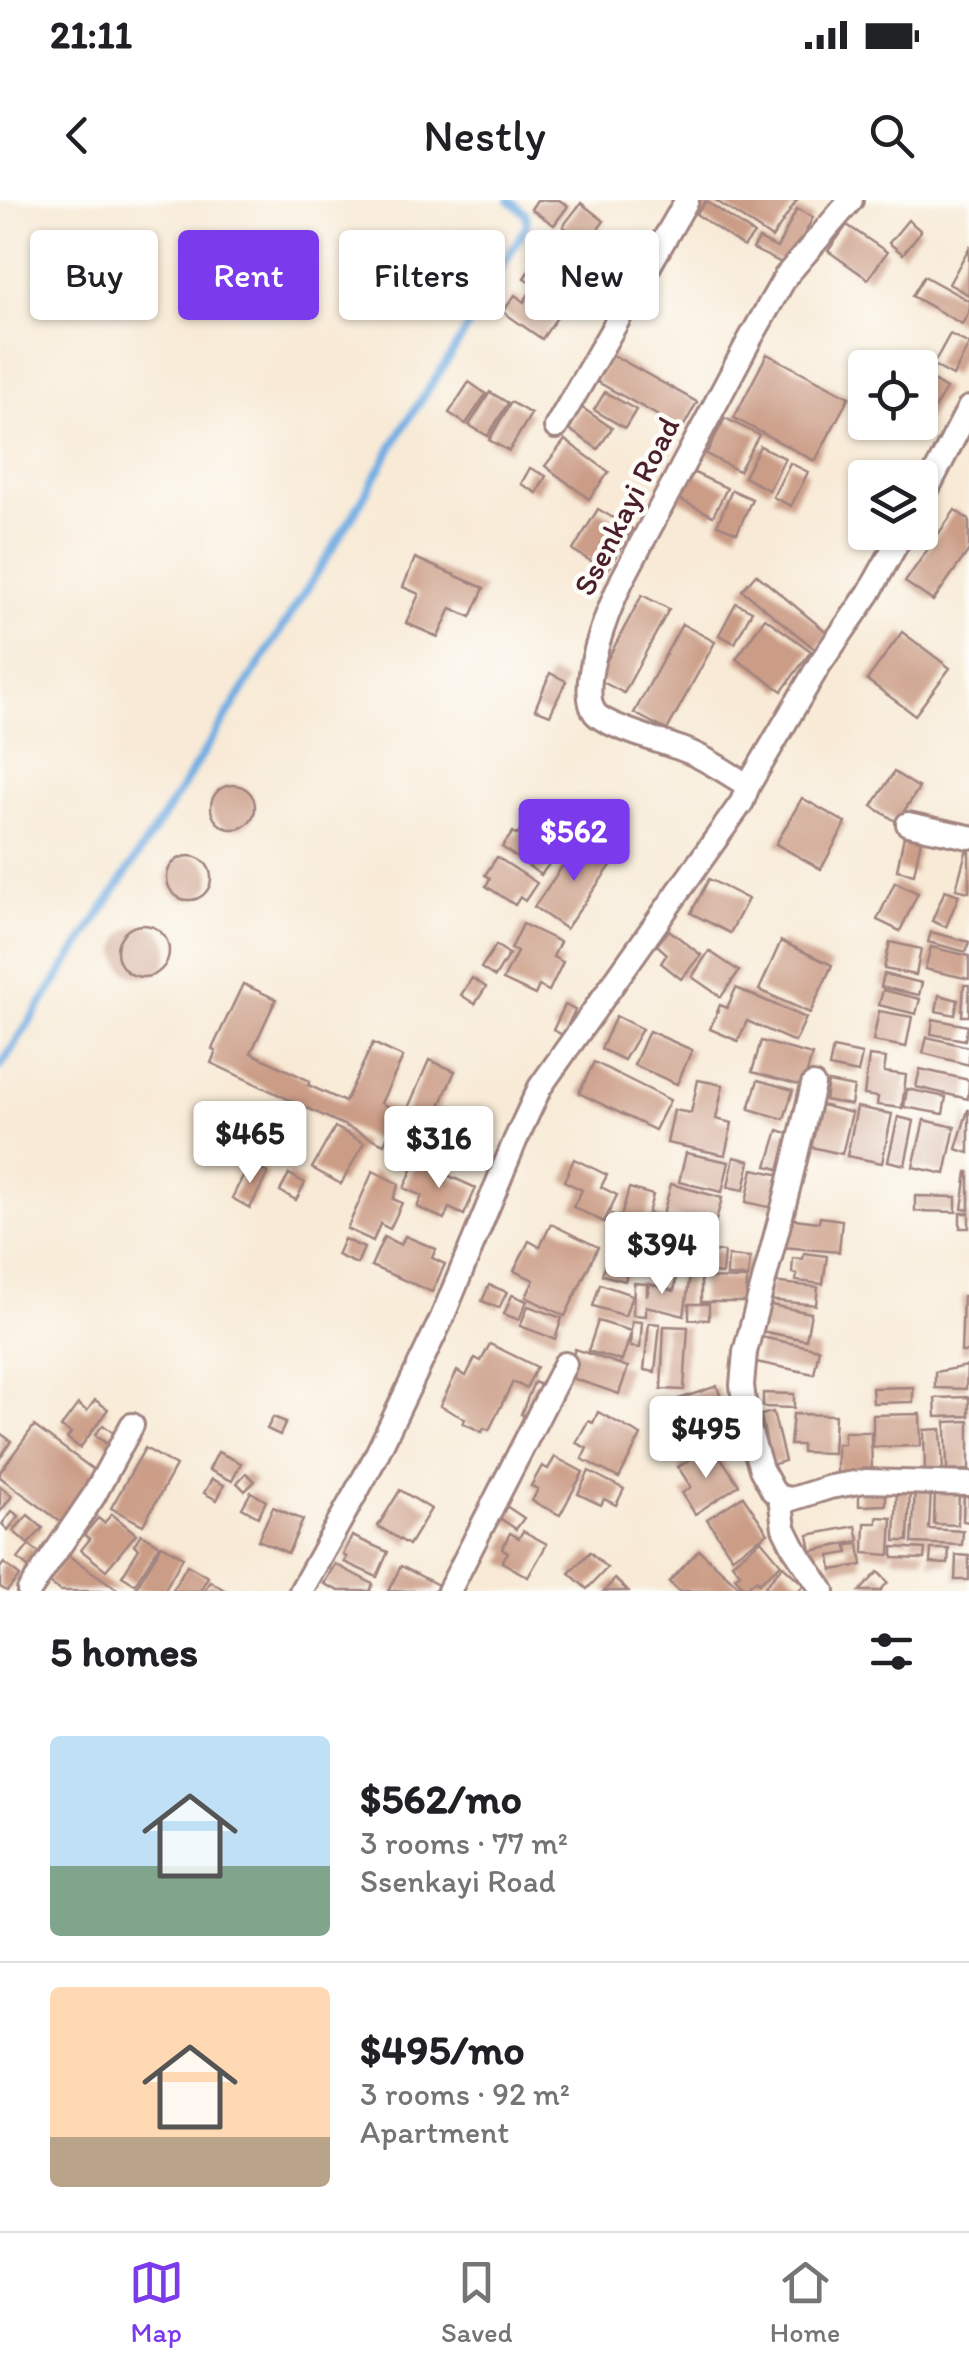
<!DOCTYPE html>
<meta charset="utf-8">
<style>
body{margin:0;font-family:Itim,sans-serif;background:#f6f6f6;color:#202124;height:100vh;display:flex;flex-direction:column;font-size:38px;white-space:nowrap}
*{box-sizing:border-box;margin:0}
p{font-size:32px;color:#757577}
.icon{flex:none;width:55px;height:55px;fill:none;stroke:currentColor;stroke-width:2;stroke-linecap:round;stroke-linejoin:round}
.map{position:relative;height:1391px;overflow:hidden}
.drawer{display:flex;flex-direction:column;background:#fff;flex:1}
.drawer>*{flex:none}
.top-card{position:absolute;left:30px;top:30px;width:910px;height:90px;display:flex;gap:20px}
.tools{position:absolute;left:848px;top:150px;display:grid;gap:20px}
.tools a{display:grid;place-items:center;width:90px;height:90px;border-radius:10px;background:#fff;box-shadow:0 2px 8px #0004;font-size:50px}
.price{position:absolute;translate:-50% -85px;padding:0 22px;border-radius:10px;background:#fff;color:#222;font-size:32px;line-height:65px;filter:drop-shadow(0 2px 5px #0008)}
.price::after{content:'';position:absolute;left:50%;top:60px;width:30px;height:22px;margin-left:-15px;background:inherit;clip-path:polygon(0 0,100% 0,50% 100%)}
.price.selected{background:#7c3aed;color:#fff}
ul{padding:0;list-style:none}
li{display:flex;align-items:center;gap:30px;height:250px;padding:0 50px}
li+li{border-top:2px solid #e0e0e0}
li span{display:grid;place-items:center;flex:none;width:280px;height:200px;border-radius:10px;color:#555}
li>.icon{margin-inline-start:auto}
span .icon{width:120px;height:120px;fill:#fffc;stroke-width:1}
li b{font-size:42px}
h2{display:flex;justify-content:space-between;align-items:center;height:120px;padding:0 50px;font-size:42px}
.tag{padding:0 35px;border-radius:10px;background:#fff;box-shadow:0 2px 8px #0004;font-size:35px;line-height:90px}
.tag.selected{background:#7c3aed;color:#fff}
.status{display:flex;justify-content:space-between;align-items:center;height:70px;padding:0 50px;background:#fff;direction:ltr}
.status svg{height:28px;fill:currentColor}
header{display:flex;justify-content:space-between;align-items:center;height:130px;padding:0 50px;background:#fff;font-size:45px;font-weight:600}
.menu{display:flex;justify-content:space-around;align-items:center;height:140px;border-top:2px solid #e0e0e0;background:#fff;font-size:28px;color:#757577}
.menu a{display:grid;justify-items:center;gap:5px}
.menu .selected{color:#7c3aed}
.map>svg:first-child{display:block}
</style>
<div class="status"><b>21:11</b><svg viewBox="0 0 49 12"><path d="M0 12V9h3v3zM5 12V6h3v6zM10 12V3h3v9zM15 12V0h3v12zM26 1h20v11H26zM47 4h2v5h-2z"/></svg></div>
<header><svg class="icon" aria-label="back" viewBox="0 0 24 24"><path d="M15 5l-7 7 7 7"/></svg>Nestly<svg class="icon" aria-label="search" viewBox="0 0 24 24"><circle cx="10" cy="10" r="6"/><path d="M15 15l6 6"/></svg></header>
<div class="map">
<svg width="969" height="1391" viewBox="0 0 969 1391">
<rect width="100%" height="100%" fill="#fdfcf7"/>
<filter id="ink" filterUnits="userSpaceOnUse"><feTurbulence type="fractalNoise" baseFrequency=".01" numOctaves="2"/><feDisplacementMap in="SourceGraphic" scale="20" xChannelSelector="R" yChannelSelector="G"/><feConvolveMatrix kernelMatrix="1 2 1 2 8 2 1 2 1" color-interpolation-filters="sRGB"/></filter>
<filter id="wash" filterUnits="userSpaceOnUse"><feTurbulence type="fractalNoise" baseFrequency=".0048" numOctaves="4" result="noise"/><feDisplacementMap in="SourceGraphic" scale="40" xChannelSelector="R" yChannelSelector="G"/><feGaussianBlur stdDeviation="2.25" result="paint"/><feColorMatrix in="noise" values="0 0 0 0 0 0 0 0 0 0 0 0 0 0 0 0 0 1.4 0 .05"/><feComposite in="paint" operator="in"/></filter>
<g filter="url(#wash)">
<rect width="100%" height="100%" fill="#f8ead6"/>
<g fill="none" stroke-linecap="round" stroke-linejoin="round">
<path stroke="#72ade2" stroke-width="8" d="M0,867L174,600L354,314L404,226L451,155L527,24L526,14L509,0"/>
</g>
<g id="blocks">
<g fill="#cb9c86">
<path d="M537,0H559L568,6L554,25L531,9Z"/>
<path d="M715,0H797L772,38Z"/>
<path d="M706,1L754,34L744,47L696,14Z"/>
<path d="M581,3L604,21L586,45L563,26Z"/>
<path d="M797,9L813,17L788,66L753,49L759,39L777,48Z"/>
<path d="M908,20L921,31L903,54L889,43Z"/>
<path d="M847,25L887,52L868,79L828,51Z"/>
<path d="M565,35L589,53L571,76L548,57Z"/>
<path d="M969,48V95L949,84Z"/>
<path d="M536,60L575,86L563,104L524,78Z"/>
<path d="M584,64L626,94L616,107L575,78Z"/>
<path d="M924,76L969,101V111L962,124L912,96Z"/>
<path d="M530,92L560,113L542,139L503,112L515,95L524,102Z"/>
<path d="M950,134L969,144L953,176L933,165Z"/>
<path d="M611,154L697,202L682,229L596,181Z"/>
<path d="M767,154L849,197L815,261L734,218Z"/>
<path d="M920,173L946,189L926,222L920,219Z"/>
<path d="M469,182L486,194L466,224L449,213Z"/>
<path d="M490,192L508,203L488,236L469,225Z"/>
<path d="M605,192L636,210L625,228L594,210Z"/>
<path d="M511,202L531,214L509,251L489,240Z"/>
<path d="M581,207L612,228L598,249L567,228Z"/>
<path d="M725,218L759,235L739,271L706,254Z"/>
<path d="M565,240L609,272L589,299L545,266Z"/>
<path d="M760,246L785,258L769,290L744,277Z"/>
<path d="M790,263L808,272L791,306L773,297Z"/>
<path d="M530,268L546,276L537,293L521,284Z"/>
<path d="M690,271L727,288L713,316L677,298Z"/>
<path d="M732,290L752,299L737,333L717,325Z"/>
<path d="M598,309L632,329L607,371L573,350Z"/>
<path d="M955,310L969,320V350L933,401L905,382Z"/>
<path d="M415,358L484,388L471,417L451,408L438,437L406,423L419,394L403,387Z"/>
<path d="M756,374L829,434L816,450L742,390Z"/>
<path d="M642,395L669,409L624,493L597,479Z"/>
<path d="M736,403L752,411L735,443L719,435Z"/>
<path d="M765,418L811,451L782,491L736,459Z"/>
<path d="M682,424L715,442L667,530L634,513Z"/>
<path d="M902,432L950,468L915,515L867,480Z"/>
<path d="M550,473L566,481L550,515L535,509Z"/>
<path d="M894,572L919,588L897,622L872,606Z"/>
<circle cx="233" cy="607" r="22"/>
<path d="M802,598L846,623L821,669L776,644Z"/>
<path d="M523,627L550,646L544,654L552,660L541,675L502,647L513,632L517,635Z"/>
<path d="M904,636L921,640L914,674L897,670Z"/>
<path d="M582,638L614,661L566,729L534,707Z"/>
<path d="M966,652H969V692L956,689Z"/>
<circle cx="189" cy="678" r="22"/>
<path d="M497,657L537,683L525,701L520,697L515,705L486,686L490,678L485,675Z"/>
<path d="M709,679L748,699L730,733L691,713Z"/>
<path d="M895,682L918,693L900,731L877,720Z"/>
<path d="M945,690L959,695L946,727L932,721Z"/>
<path d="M523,724L560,742L553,757L563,762L549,791L539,786L535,795L503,780L517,752L511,749Z"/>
<circle cx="143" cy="751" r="26"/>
<path d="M669,730L701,755L681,779L661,763L667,754L657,745Z"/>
<path d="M931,732L969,742L966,752L928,742Z"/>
<path d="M781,741L832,765L810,813L759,790Z"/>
<path d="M890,742L921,749L916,775L884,769Z"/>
<path d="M496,745L509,754L495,777L481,768Z"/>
<path d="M931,747L969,756V779L925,769Z"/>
<path d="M709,751L739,771L721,797L692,777Z"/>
<path d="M884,774L922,783L919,795L881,787Z"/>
<path d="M472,778L486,787L475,804L461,795Z"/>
<path d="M243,784L276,799L251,853L310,881L308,885L345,902L373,843L403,857L381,903L399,912L384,944L211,863L216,851L212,849Z"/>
<path d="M964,785H969V816H962Z"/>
<path d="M736,788L806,818L795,842L747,821L738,841L710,829L720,805L727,808Z"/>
<path d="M883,790L920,799L916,814L879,805Z"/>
<path d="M939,795L958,800L955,815L936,811Z"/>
<path d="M565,805L575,810L563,835L553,830Z"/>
<path d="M879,811L912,817L906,847L873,841Z"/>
<path d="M616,816L642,829L624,860L601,849Z"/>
<path d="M933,819L968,826L965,840L931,834Z"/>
<path d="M649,831L692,850L677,884L634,865Z"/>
<path d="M927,837L969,847V865L923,853Z"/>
<path d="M761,841L812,855L803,886L752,872Z"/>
<path d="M833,848L862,854L858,873L829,867Z"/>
<path d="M869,856L886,858L884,872L906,875L902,908L877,905L878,897L864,895Z"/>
<path d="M429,860L455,871L421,949L395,938Z"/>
<path d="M594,862L670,900L655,930L579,893Z"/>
<path d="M920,869L969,880L968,899L916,887Z"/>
<path d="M698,880L723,885L716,919L732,923L725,955L667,943L674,910L691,913Z"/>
<path d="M758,880L793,890L784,919L749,909Z"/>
<path d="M828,882L854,887L851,905L825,900Z"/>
<path d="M907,889L946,897L943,914L904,907Z"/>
<path d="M821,905L852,913L842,954L811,947Z"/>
<path d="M857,907L892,914L882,963L847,956Z"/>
<path d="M968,910H969V953L956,949Z"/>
<path d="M898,917L914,921L905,965L888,961Z"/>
<path d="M924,920L955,927L945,974L913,967Z"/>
<path d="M335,927L364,943L341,984L312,968Z"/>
<path d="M778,930L796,936L786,971L767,966Z"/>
<path d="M686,953L729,962L722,992L679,982Z"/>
<path d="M734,957L750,961L744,990L728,987Z"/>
<path d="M574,959L607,975L601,987L617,995L604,1022L573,1007L582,990L564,981Z"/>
<path d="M416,961L476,988L464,1015L449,1008L444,1019L417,1007L422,996L404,988Z"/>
<path d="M249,964L268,973L250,1008L232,998Z"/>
<path d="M753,969L781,975L773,1008L746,1002Z"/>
<path d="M373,971L399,984L393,999L402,1003L390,1029L380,1024L373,1041L347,1029Z"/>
<path d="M967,972H969V1010L962,1009Z"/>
<path d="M289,974L305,983L296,1000L280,991Z"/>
<path d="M671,984L722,998L714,1028L663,1014Z"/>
<path d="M629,988L653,995L641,1039L607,1030L611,1014L621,1017Z"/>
<path d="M915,996L956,997V1012L915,1011Z"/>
<rect x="960" y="1013" width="9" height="15"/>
<path d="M651,1014L672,1020V1022L694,1030L692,1037L708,1041L700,1071L640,1056Z"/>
<path d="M820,1017L842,1020L839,1052L783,1047L786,1018L819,1022Z"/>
<path d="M551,1024L598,1047L565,1116L526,1097L534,1080L514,1071L529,1041L540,1047Z"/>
<path d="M405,1036L436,1049L432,1058L445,1064L432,1092L371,1066L384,1037L401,1045Z"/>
<path d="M344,1039L364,1048L357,1064L337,1055Z"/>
<path d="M611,1040L634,1047L625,1081L602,1075Z"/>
<path d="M706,1051L724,1052L722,1074L704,1072Z"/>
<path d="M804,1053L827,1056L823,1084L796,1081L797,1074L792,1073L793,1058L803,1059Z"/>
<path d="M728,1056L750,1058L748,1077L727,1076Z"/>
<path d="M677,1073L690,1075L684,1116L646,1106V1116L633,1115L634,1083L647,1084V1096L650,1084L674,1091Z"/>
<path d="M701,1078L747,1079L746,1102H701Z"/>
<path d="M770,1082L818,1087L816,1105L768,1100Z"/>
<path d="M600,1084L632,1095L625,1116L593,1106Z"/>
<path d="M489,1085L507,1092L499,1108L482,1101Z"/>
<path d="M512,1095L527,1101L519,1120L504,1114Z"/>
<path d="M963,1096H969V1152H961Z"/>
<path d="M689,1104H709V1120L689,1119Z"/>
<path d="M766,1104L811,1113L806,1140L761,1131Z"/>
<path d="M528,1106L562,1118L555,1139L520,1126Z"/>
<path d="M598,1121L631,1131L632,1121L642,1122L640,1148L630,1147L631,1133L622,1161L588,1151Z"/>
<path d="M649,1123L660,1124L655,1172L644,1170Z"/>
<path d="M664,1126L688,1127L684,1190L661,1189Z"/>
<path d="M761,1137L819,1149L814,1174L756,1162Z"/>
<path d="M490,1144L537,1167L526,1188L513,1182L489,1230L484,1228L482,1232L463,1223L465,1219L440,1206L457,1171L466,1176L475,1158L481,1161Z"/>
<path d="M575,1149L628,1167L619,1194L566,1176Z"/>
<path d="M967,1166L966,1189L935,1188V1172Z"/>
<path d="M534,1182L545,1187L532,1219L521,1214Z"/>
<path d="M717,1186L727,1216L668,1236L658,1206Z"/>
<path d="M913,1187V1202L873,1203L872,1188Z"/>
<path d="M763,1193L794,1194V1208L763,1207Z"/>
<path d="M969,1197V1216L936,1217L935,1198Z"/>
<path d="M95,1200L108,1209L80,1248L67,1238L71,1233L61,1227L78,1204L87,1211Z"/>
<path d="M598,1212L641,1235L619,1278L582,1259L587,1248L576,1243L588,1221L593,1223Z"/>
<path d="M773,1212L785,1261L771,1265L761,1215Z"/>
<path d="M793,1214L835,1215L833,1253L802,1252V1245H790Z"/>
<path d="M920,1214L921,1246L873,1247V1215Z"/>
<path d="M273,1217L286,1222L280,1235L267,1229Z"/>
<path d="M969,1221V1270L947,1271L946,1222Z"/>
<path d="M103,1225L119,1237L111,1247L95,1235Z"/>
<path d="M34,1226L98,1273L61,1322L0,1277V1272Z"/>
<path d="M941,1229L943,1273H925L924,1230Z"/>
<path d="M844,1232H871L872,1272L837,1273V1244H844Z"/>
<path d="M0,1233L11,1241L0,1258Z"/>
<path d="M145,1248L176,1266L143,1325L111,1308Z"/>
<path d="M707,1249L715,1262L721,1258L739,1285L695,1314L682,1293L691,1287L678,1267Z"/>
<path d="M218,1252L241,1263L232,1281L209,1270Z"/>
<path d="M555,1257L583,1272L560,1315L532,1301L538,1289L531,1286L542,1266L548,1269Z"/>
<path d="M589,1271L624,1289L616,1305L604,1299L601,1305L578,1294Z"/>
<path d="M246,1273L255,1281L245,1291L237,1283Z"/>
<path d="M212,1279L224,1285L217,1300L204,1293Z"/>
<path d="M0,1286L12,1296L0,1312Z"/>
<path d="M886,1287V1305L859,1306V1288Z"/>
<path d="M964,1287H969V1322L963,1321Z"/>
<path d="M897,1288H910L908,1341H895Z"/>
<path d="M915,1289H931L929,1329L963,1331L962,1345L912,1343Z"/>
<path d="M935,1289L959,1290L958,1325L934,1324Z"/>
<path d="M400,1290L431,1309L409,1345L378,1326Z"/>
<path d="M251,1292L266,1301L258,1317L242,1308Z"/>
<path d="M743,1296L768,1333L732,1357L707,1319Z"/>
<path d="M506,1306L524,1318L516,1329L498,1317Z"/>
<path d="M273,1307L303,1320L288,1353L258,1340Z"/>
<path d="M12,1311L19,1316L8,1330L2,1324Z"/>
<path d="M112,1314L136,1334L106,1370L81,1350L90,1339L84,1335L98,1318L104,1323Z"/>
<path d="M28,1315L43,1328L28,1344L13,1331Z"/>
<path d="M877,1317L892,1318L890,1355L864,1353L865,1323H877Z"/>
<path d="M856,1326L859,1341L811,1351L808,1335Z"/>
<path d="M523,1331L547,1344L528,1377L502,1362L508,1352L502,1349L510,1333L519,1338Z"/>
<path d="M141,1334L160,1345L135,1384L122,1376L139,1349L134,1345Z"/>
<path d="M352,1336L388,1352L377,1377L344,1362L347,1357L343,1355Z"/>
<path d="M761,1340L781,1364L759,1383L756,1380L745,1389L735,1377L740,1373L732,1363Z"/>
<path d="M859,1344L862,1365L832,1370L830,1356L848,1353L847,1345Z"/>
<path d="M29,1345L44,1357L33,1371L18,1359Z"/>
<path d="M162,1345L183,1357L164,1391H134Z"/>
<path d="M893,1347L925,1349L924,1359L893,1358Z"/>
<path d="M931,1349H949L948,1364L930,1363Z"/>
<path d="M699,1350L744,1391H679L669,1382Z"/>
<path d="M590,1352L607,1368L587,1389L569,1373Z"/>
<path d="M66,1354L120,1391H61L47,1381Z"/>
<path d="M956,1355L969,1356V1380H955Z"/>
<path d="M4,1363L20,1376L7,1391L0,1387V1368Z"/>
<path d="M335,1364L373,1384L370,1391H339L324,1384Z"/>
<path d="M187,1365L208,1377L200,1391H172Z"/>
<path d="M401,1366L438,1385L435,1391H388Z"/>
<path d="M783,1366L804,1385L798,1391H770L765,1386Z"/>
<path d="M878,1372L888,1382L880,1391H860Z"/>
<path d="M615,1379L628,1391H604Z"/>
<path d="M210,1381L226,1391H204Z"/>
</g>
</g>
</g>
<g filter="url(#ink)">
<use href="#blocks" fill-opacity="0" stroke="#a18480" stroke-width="2.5"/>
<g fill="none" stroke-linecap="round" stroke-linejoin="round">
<defs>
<g id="minor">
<path d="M556,227L687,0"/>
<path d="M920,303L969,208"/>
<path d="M748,586C728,573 709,560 687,551C668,543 606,527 595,513C576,487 610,406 622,380L750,139L786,76L851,0"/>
<path d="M908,624L969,637"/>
<path d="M813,885L786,997L745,1152L742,1185L746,1220L761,1269L773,1291L780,1297L792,1299L830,1287L866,1281L969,1284"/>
<path d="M780,1297L784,1328L794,1348L823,1391"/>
<path d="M29,1391L93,1297L132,1225"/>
<path d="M301,1391L374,1260L442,1118L515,941L540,887L742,602L748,586L819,465L869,393L903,332"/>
<path d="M449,1391L565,1164"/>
</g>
</defs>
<use href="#minor" stroke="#a18480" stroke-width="28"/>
<use href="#minor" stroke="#fff" stroke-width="22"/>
</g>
</g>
<g text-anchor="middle" stroke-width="9" stroke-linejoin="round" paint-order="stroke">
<g font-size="32" fill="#4a1f2b" stroke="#fdfcf7">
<text transform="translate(626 306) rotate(-63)" y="11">Ssenkayi Road</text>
</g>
</g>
</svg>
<div class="tools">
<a><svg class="icon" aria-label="locate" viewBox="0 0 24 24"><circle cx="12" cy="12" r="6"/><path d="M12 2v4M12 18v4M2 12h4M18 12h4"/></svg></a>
<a><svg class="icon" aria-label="layers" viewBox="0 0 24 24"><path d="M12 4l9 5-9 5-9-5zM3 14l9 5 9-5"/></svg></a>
</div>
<b class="price selected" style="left:574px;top:684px">$562</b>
<b class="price" style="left:250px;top:986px">$465</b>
<b class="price" style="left:439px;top:991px">$316</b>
<b class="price" style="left:662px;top:1097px">$394</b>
<b class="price" style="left:706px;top:1281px">$495</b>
<div class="top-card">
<a class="tag">Buy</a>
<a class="tag selected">Rent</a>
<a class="tag">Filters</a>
<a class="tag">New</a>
</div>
</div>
<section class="drawer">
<h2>5 homes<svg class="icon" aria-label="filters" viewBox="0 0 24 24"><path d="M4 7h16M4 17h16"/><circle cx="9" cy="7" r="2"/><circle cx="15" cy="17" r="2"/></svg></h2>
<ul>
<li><span style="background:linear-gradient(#bfe0f5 65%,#7fa58c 0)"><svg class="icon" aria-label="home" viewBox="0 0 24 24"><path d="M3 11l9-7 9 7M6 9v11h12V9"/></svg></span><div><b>$562/mo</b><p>3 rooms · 77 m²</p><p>Ssenkayi Road</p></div></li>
<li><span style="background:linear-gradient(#ffd9b3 75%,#b9a48a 0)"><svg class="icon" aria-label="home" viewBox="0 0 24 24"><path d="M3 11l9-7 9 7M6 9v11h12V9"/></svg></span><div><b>$495/mo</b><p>3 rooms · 92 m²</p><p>Apartment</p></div></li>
</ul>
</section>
<nav class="menu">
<a class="selected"><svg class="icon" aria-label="map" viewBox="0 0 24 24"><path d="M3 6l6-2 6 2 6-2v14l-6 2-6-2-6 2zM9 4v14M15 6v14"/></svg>Map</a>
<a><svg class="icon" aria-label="saved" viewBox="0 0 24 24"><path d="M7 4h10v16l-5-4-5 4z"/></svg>Saved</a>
<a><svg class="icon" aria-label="home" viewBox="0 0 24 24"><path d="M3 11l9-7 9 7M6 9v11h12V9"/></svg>Home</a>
</nav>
